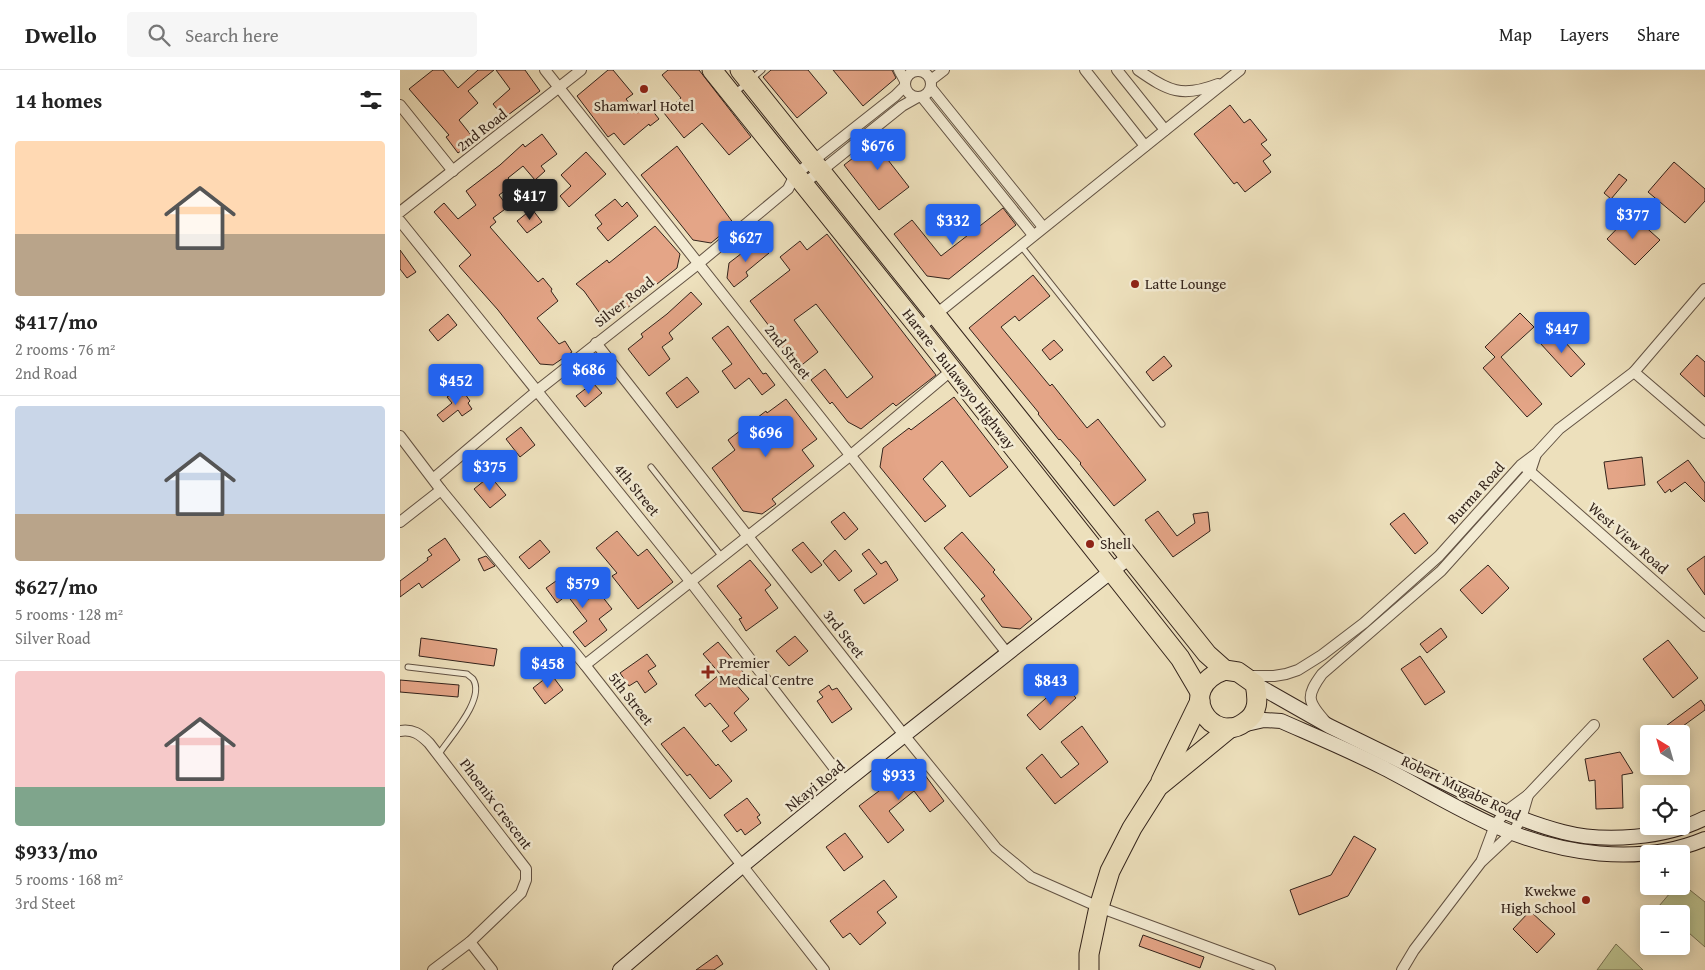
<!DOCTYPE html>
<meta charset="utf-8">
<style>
body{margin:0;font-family:"Gentium Book Plus",serif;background:#f6f6f6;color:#222;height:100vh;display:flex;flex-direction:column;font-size:19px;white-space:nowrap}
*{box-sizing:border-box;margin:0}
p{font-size:16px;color:#767676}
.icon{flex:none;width:28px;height:28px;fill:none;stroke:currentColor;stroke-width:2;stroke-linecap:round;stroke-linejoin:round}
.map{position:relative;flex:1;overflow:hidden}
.details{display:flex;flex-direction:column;background:#fff;width:400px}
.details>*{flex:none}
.needle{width:32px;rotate:323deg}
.controls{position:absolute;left:1240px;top:655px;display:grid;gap:10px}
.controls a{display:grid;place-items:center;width:50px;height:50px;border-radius:5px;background:#fff;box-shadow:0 2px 12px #0003;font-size:25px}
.price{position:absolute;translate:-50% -42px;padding:0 11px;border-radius:5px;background:#2563eb;color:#fff;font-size:16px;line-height:32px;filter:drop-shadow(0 1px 2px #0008)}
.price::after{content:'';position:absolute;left:50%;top:30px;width:15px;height:11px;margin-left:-8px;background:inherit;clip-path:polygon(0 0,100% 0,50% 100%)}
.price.active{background:#222;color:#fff}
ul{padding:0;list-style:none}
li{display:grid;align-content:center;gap:10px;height:265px;padding:0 15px}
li+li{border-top:1px solid #e0e0e0}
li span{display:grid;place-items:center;height:155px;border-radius:5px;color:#555}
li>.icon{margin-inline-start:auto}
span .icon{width:90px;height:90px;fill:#fffc;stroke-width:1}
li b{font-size:21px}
h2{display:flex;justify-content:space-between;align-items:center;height:60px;padding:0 15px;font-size:21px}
header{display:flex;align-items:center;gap:30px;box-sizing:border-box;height:70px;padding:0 25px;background:#fff;border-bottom:1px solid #e0e0e0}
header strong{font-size:24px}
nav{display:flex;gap:28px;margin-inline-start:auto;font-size:18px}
.search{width:350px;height:45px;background:#f6f6f6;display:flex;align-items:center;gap:12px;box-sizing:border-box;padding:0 18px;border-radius:5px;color:#767676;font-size:19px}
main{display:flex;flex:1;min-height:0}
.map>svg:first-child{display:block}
</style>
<header>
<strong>Dwello</strong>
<div class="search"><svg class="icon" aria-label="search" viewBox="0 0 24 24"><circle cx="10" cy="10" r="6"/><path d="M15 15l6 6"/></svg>Search here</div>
<nav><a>Map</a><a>Layers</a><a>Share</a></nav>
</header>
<main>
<section class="details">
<h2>14 homes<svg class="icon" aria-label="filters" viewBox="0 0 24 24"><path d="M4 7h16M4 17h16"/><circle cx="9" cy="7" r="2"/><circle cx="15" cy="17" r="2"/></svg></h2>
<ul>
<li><span style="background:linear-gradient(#ffd9b3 60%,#b9a48a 0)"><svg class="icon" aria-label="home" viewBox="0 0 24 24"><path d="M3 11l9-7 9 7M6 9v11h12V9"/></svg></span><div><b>$417/mo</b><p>2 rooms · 76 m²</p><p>2nd Road</p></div></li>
<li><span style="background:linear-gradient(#c9d6e8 70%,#b9a48a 0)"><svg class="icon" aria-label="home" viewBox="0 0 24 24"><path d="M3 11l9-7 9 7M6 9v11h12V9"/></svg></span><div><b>$627/mo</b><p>5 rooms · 128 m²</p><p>Silver Road</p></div></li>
<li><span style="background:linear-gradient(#f6c9c9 75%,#7fa58c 0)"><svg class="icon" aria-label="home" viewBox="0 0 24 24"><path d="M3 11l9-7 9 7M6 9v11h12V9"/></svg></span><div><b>$933/mo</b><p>5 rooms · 168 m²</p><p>3rd Steet</p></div></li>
</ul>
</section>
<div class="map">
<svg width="1305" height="900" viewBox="0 0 1305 900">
<rect width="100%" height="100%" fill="#ede0bc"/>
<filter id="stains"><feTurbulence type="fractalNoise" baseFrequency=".004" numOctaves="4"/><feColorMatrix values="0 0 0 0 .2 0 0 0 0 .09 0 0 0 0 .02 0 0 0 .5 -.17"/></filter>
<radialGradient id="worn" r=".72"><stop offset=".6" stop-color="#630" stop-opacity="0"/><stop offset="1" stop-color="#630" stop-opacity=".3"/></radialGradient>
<g fill="#bbc18e" stroke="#777254">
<path d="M1281,813L1305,832V877L1281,856V844H1267L1259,836L1276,816H1281Z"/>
<path d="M1216,874L1243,900H1197Z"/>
</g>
<g fill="#e4a587" stroke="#33231b">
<path d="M33,0H43L58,18L78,0H94L68,21L78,33L59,50L75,70L58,83L46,67L49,65L9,19Z"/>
<path d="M96,0H125L140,21L104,48L93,34L110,19Z"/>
<path d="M208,0H213L233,24L226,29L237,43L248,35L259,49L250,56L249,54L224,75L214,63L208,67L177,26Z"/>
<path d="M268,0H299L351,67L329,85L302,53L284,68L264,43L281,28L262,5Z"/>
<path d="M371,0H408L427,23L397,48L363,7Z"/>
<path d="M433,0H492L496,8L463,36Z"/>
<path d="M830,35L844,53L850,49L867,70L861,74L871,85L863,91L871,102L845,122L837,112L834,114L794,64Z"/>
<path d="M489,60L503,78L488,90L509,117L479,140L444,95Z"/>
<path d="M142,64L157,84L141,96L145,101L135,110L123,96L108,108L113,115L99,125L108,137L93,148L96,152L90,157L138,212L143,208L152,219L151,221L158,231L137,248L159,274L165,271L172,282L153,295L140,294L98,240L59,196L71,185L34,142L44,133L58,149L76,135L66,121L100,95L123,74L125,77Z"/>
<path d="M277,76L334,154L311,173L293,170L241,105Z"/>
<path d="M186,82L206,104L169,137L160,126L171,116L161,105Z"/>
<path d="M1274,92L1305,119V131L1285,153L1248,122Z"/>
<path d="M1219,104L1227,110L1211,129L1204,123Z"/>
<path d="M215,129L222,137L227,132L238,146L208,171L197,158L202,154L195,145Z"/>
<path d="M603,138L616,155L549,209L527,206L494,164L512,150L541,186Z"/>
<path d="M132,139L142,152L127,163L117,151Z"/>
<path d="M1231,144L1260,170L1235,195L1207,169Z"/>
<path d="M255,156L280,184L277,198L227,238L226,237L206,252L184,221L176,214L207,190L209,193Z"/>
<path d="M427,164L536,305L496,336L493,333L461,359L448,352L432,332L430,334L411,310L425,299L447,328L473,307L416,234L394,250L418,282L398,298L377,271L379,269L350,231L390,200L380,187L400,171L407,180Z"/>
<path d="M359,170L369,183L346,202L348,206L334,217L327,208L329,193Z"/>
<path d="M0,180L16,202L7,208L0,199Z"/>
<path d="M633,205L650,226L619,251L615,246L601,257L650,316L652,314L687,358L698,349L746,410L714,436L680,394L681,393L660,369L659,370L638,344L639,343L569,258Z"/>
<path d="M291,222L302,234L269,263L273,269L262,277L270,289L249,306L228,279L243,267L241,264L267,244Z"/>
<path d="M1120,243L1134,257L1101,287L1142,334L1127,347L1083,298L1095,287L1085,277Z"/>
<path d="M48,244L57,255L38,271L29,260Z"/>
<path d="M328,256L363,304L366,303L375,315L362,325L349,308L335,319L322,301L332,294L312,268Z"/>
<path d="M1154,260L1185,294L1171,307L1140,273Z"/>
<path d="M654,270L663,280L650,290L642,280Z"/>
<path d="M1297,285L1305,292V327L1280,304Z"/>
<path d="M764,286L772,296L753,311L746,302Z"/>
<path d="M287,307L299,322L277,338L266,323Z"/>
<path d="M193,313L202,323L185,337L176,326Z"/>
<path d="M58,320L62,326L65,324L70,331L68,333L72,339L62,346L58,340L43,352L37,345L52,333L47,327Z"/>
<path d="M554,327L608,397L570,427L542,391L523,409L546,436L525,452L480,397L483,378L509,358L511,360Z"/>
<path d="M386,329L417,369L402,380L414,396L372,429L376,434L362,444L343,441L312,398L335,380L328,370L366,341L367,343Z"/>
<path d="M121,357L135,375L120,387L106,369Z"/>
<path d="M1242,387L1245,415L1208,419L1204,392Z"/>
<path d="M1288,390L1305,413V432L1285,412L1271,422L1270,419L1265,423L1257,412Z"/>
<path d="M90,406L106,425L90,438L74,419Z"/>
<path d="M758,441L777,466L795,453L793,444L808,442L810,461L773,487L745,450Z"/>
<path d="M444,442L458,459L445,470L431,452Z"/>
<path d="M1004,443L1028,473L1015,484L990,454Z"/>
<path d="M217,461L238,486L247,479L273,512L238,539L212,506L217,503L196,478Z"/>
<path d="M562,462L595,500L593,502L632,549L620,559L602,557L581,529L585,526L544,478Z"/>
<path d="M45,468L60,490L22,518L19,513L0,527V511L28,490L27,488L32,485L28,480Z"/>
<path d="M140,470L150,482L129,499L119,487Z"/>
<path d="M403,472L422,495L411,503L392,480Z"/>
<path d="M469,479L481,494L486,491L498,510L464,534L454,520L477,504L462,484Z"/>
<path d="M435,480L452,501L439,511L423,491Z"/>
<path d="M86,486L95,496L84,501L78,489Z"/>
<path d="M1305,486V525L1287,499Z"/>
<path d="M350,490L371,515L365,520L378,538L346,561L339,549L342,548L317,516Z"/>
<path d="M1088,495L1109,518L1082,544L1060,520Z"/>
<path d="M166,504L186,531L198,521L212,539L199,549L207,560L185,577L173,562L187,551L167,525L157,533L146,518Z"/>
<path d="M1041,558L1047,567L1027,583L1020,574Z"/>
<path d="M395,566L408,581L389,596L376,581Z"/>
<path d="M21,568L97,579L94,596L19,586Z"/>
<path d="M1268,570L1298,608L1273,628L1243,589Z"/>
<path d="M318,572L344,603L334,612L349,629L334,643L347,660L331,672L322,661L329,656L310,633L305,637L295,625L320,604L303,584Z"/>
<path d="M247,584L256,596L248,601L257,614L245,623L237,611L229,616L220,603Z"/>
<path d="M1020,586L1045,622L1025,635L1001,599Z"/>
<path d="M151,604L163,620L145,634L133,618Z"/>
<path d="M0,610L59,615L58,627L0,622Z"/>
<path d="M663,613L676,628L640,660L627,645Z"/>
<path d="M429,615L432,620L437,618L452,639L432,653L417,631L423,627L419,622Z"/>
<path d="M1301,630L1305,636V640L1272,664H1255Z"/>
<path d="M682,656L708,692L655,734L626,698L642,684L661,708L679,694L661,672Z"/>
<path d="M284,657L316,696L318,694L332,711L310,729L290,704L287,706L261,674Z"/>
<path d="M1220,682L1233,703L1222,705L1223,738L1196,739L1195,710L1189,711L1185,689Z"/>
<path d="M507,700L522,701L544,731L530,742L514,721L489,741L504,760L488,773L459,736Z"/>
<path d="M347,728L360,745L357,747L361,753L345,765L341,759L337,762L324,745Z"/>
<path d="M445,763L463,787L444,801L426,777Z"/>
<path d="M954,766L976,779L948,826L899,845L890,820L931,805Z"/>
<path d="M484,810L497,827L477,842L486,853L460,875L450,863L443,868L430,851Z"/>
<path d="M1130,841L1155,864L1137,883L1113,859Z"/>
<path d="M743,865L804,887L800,898L739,876Z"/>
<path d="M317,885L323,894L314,900H296Z"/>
</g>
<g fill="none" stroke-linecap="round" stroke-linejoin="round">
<defs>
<g id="lane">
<path d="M336,22L362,0"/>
<path d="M621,176L762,354"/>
<path d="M251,397L322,487"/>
<path d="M8,597L67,604C69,606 71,607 73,609C86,629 49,668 39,684"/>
</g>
<g id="street">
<path d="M145,0L607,583"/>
<path d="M499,0L505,11"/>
<path d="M685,0L745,76"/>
<path d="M717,0L765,60"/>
<path d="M738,0C768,21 782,28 818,14"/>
<circle cx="518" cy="14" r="13"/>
<path d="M531,10L544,0"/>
<path d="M531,18L643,157"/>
<path d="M522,27L633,165"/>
<path d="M0,35L53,101"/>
<path d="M401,115L421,101L502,36L518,27"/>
<path d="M0,142L181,0"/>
<path d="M0,151L290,511L445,712"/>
<path d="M519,258L840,0"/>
<path d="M196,273L504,665L596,778L631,807L699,837L870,900"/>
<path d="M1234,302L1305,363"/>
<path d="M0,366L41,420L185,595L424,900"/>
<path d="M1126,398L1305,556"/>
<path d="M34,408L138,320L298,194L388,119L395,105L495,26L505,16"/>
<path d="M0,452L41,420"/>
<path d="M185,595L451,385L552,300"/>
<path d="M846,606H874L886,604L898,600L922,585L964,553L1039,486L1121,395L1137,383L1159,359L1234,302L1305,219"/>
<path d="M925,651C907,631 906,626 922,604L1041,501L1130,402L1136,384"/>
<path d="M0,661C13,659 20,664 29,673L126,799V810L121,823L70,872L33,900"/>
<path d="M1082,790L1095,755L1105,742L1128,725L1194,655"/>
<path d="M70,872L92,900"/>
<path d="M1002,900L1014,880L1081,792L1113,762L1121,749L1128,725"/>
</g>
<g id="secondary">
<path d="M855,614L929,656L1105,742C1124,750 1143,757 1163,762C1205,773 1266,768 1305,748"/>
<path d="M842,655L864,650L881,651C915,666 951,681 984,698C1021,717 1057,739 1095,756C1160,784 1238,797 1305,769"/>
<path d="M220,900L343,795L445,712L728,488"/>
</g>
<g id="highway">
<path d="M312,0L519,258L780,588L800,622"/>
<path d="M340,0L807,584L825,600L838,602L855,614C858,629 859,643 845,652C812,677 773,618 825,600"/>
<path d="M761,711L800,631"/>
<path d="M689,900V884L699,837L710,801L732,758L758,717L830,658"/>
</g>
</defs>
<use href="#lane" stroke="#625243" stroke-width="7"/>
<use href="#street" stroke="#625243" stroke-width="12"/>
<use href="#secondary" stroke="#33231b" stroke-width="16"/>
<use href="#highway" stroke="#33231b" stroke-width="21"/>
<use href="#lane" stroke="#f3ebd3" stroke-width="5"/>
<use href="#street" stroke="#f3ebd3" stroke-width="10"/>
<use href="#secondary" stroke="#f3ebd3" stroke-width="14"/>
<use href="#highway" stroke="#ede0bc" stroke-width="19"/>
</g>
<g fill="#8f2418" stroke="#f3ebd3" stroke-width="2">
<circle cx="244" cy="19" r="5"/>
<circle cx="735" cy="214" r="5"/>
<circle cx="690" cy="474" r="5"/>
<path d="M305.5 594.5h5v5h5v5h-5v5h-5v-5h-5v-5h5z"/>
<circle cx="1186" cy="830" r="5"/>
</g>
<g text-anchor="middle" stroke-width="5" stroke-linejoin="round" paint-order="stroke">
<g font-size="15" fill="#33231b" stroke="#f3ebd3" text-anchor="start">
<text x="244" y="41" text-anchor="middle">Shamwarl Hotel</text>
<text x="745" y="219">Latte Lounge</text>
<text x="700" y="479">Shell</text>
<text x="319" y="598">Premier<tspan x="319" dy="17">Medical Centre</tspan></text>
<text x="1176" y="826" text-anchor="end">Kwekwe<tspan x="1176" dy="17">High School</tspan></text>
</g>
<g font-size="15" fill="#33231b" stroke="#f3ebd3">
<text transform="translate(82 60) rotate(-38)" y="5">2nd Road</text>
<text transform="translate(224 232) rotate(-38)" y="5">Silver Road</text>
<text transform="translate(388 282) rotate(52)" y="5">2nd Street</text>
<text transform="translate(559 309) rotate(52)" y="5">Harare - Bulawayo Highway</text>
<text transform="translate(237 420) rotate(51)" y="5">4th Street</text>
<text transform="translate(1076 423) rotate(-48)" y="5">Burma Road</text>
<text transform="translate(1228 468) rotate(41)" y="5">West View Road</text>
<text transform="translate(444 564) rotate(52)" y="5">3rd Steet</text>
<text transform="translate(231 629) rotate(52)" y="5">5th Street</text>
<text transform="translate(415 716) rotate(-39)" y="5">Nkayi Road</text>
<text transform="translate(1061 718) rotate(26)" y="5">Robert Mugabe Road</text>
<text transform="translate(96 734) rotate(53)" y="5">Phoenix Crescent</text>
</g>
</g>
<rect width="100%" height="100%" filter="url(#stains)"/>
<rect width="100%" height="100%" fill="url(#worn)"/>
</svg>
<div class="controls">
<a><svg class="needle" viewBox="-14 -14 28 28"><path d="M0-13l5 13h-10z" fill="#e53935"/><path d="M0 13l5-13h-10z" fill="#767676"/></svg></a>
<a><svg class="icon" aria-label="locate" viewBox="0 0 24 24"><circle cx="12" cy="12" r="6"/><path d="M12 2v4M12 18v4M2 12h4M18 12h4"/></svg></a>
<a>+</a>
<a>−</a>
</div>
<b class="price" style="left:478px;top:101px">$676</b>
<b class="price active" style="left:130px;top:151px">$417</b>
<b class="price" style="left:1233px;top:170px">$377</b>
<b class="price" style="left:553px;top:176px">$332</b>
<b class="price" style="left:346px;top:193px">$627</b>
<b class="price" style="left:1162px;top:284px">$447</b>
<b class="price" style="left:189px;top:325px">$686</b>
<b class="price" style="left:56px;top:336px">$452</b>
<b class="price" style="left:366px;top:388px">$696</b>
<b class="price" style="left:90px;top:422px">$375</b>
<b class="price" style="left:183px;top:539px">$579</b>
<b class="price" style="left:148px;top:619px">$458</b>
<b class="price" style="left:651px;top:636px">$843</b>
<b class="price" style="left:499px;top:731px">$933</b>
</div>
</main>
